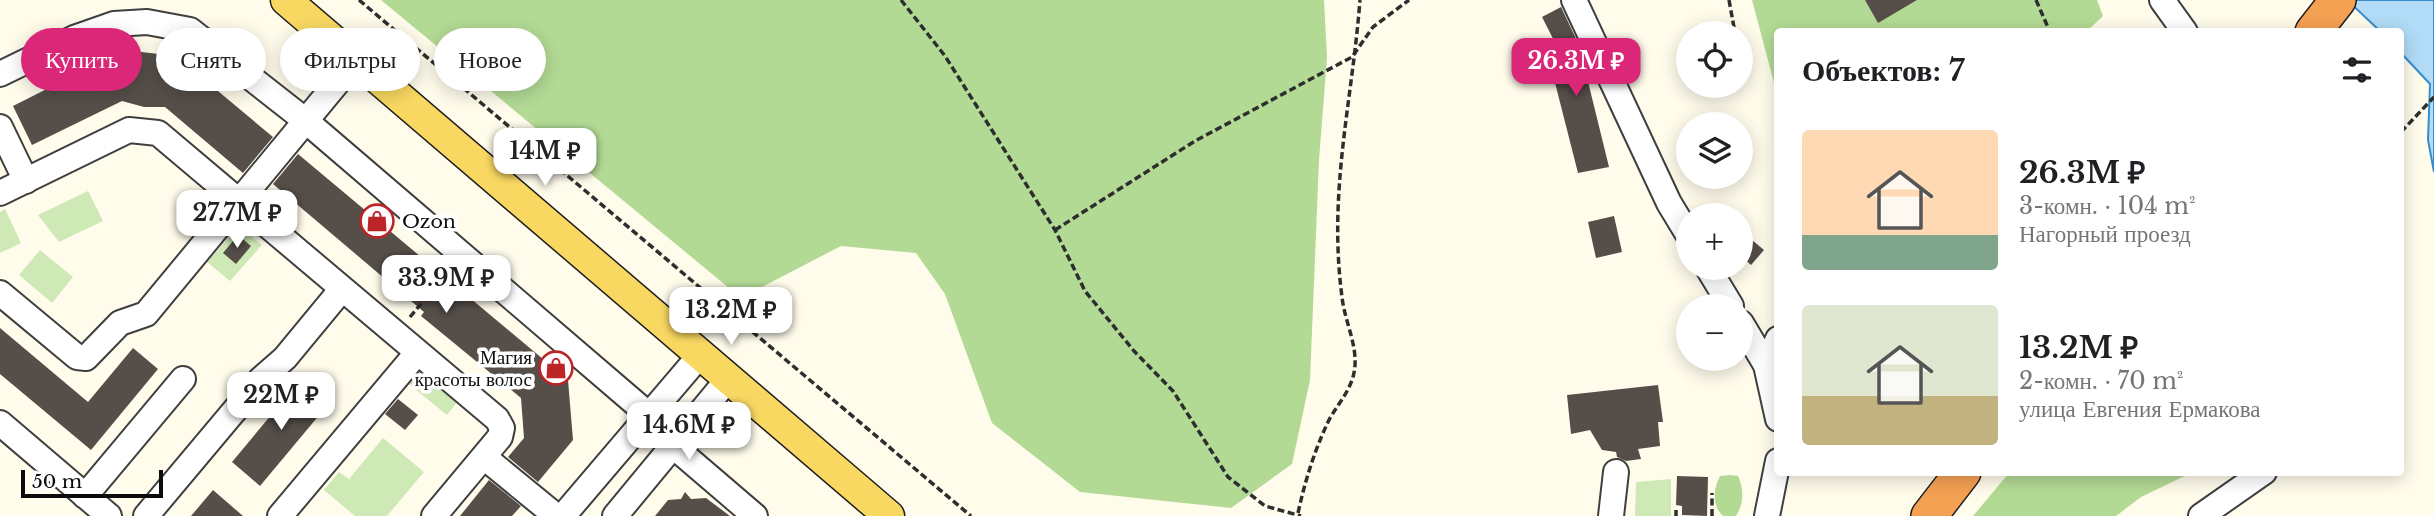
<!DOCTYPE html>
<html lang="ru">
<meta charset="utf-8">
<style>
body{margin:0;font-family:"Libre Baskerville",serif;background:#f2f2f2;color:#202124;height:100vh;display:flex;flex-direction:column;font-size:26px;white-space:nowrap}
*{box-sizing:border-box;margin:0}
p{font-size:23px;color:#757577}
.icon{flex:none;width:38px;height:38px;fill:none;stroke:currentColor;stroke-width:2;stroke-linecap:round;stroke-linejoin:round}
.map{position:relative;flex:1;overflow:hidden}
.panel{position:absolute;left:1774px;top:28px;width:630px;height:448px;display:flex;flex-direction:column;background:#fff;border-radius:7px;box-shadow:0 4px 18px #0003}
.panel>*{flex:none}
.guide{position:absolute;left:21px;top:28px;width:665px;height:63px;display:flex;gap:14px}
.fabs{position:absolute;left:1676px;top:21px;display:grid;gap:14px}
.fabs a{display:grid;place-items:center;width:77px;height:77px;border-radius:50%;background:#fff;box-shadow:0 4px 18px #0003;font-size:35px}
.scale{position:absolute;left:21px;bottom:18px;width:142px;box-sizing:border-box;padding-left:7px;border:4px solid #0c0c0c;border-top:0;font-size:19px;line-height:24px;white-space:nowrap;color:#0c0c0c;-webkit-text-stroke:5px #fff;paint-order:stroke}
.price{position:absolute;translate:-50% -60px;padding:0 16px;border-radius:14px;background:#fff;color:#222;font-size:23px;line-height:46px;filter:drop-shadow(0 2px 4px #0008)}
.price::after{content:'';position:absolute;left:50%;top:42px;width:21px;height:16px;margin-left:-10px;background:inherit;clip-path:polygon(0 0,100% 0,50% 100%)}
.price.selected{background:#db2777;color:#fff}
ul{padding:0;list-style:none}
li{display:flex;align-items:center;gap:21px;height:175px;padding:0 28px}
li span{display:grid;place-items:center;flex:none;width:196px;height:140px;border-radius:7px;color:#555}
li>.icon{margin-inline-start:auto}
span .icon{width:84px;height:84px;fill:#fffc;stroke-width:1}
li b{font-size:30px}
h2{display:flex;justify-content:space-between;align-items:center;height:84px;padding:0 28px;font-size:30px}
.pill{padding:0 24px;border-radius:32px;background:#fff;box-shadow:0 4px 18px #0003;font-size:24px;line-height:63px}
.pill.selected{background:#db2777;color:#fff}
.map>svg:first-child{display:block}
</style>
<div class="map">
<svg width="2434" height="516" viewBox="0 0 2434 516">
<rect width="100%" height="100%" fill="#fffcec"/>
<g fill="#cfe9b6">
<path d="M88,191L103,221L59,242L38,215Z"/>
<path d="M5,209L21,243L0,253V212Z"/>
<path d="M239,226L262,245L230,281L207,262Z"/>
<path d="M40,250L73,277L52,303L19,275Z"/>
<path d="M419,362L461,397L447,415L404,380Z"/>
<path d="M383,438L424,472L387,516H355L324,490L339,472L349,479Z"/>
<path d="M1671,479V516H1635L1636,482Z"/>
</g>
<g fill="#b3da95">
<path d="M381,0H1324L1327,58L1319,160L1310,380L1292,464L1231,508L1080,492L992,423L945,294L916,253L841,246L741,298Z"/>
<path d="M1752,0H2097L2103,16L2086,32H1778V98Z"/>
<path d="M2009,473V472L2191,473L2141,497L2116,516H1973Z"/>
<path d="M1730,475L1738,476C1744,489 1744,504 1736,516H1723C1712,506 1713,489 1720,476Z"/>
</g>
<path fill="#b1dbf6" stroke="#378ece" stroke-width="2" d="M2347,0H2434V172L2428,140L2430,84L2401,53V32L2380,31Z"/>
<g fill="#554e49">
<path d="M1865,0H1917L1878,23Z"/>
<path d="M1561,7L1579,45L1609,167L1578,173L1552,71L1568,68L1542,17Z"/>
<path d="M124,50L176,56L273,137L243,173L165,107H144L122,101L32,145L13,106Z"/>
<path d="M298,154L568,380L573,440L538,482L508,457L524,438L521,398L421,316L424,312L273,184Z"/>
<path d="M1614,216L1622,252L1596,258L1588,222Z"/>
<path d="M238,235L251,246L236,264L223,253Z"/>
<path d="M1752,240L1764,250L1751,265L1741,256V252Z"/>
<path d="M0,328L88,402L133,348L158,369L91,450L0,374Z"/>
<path d="M302,378L331,401L260,486L232,462Z"/>
<path d="M1658,385L1663,422H1658L1660,446L1638,449L1641,459L1626,461L1617,457L1616,452L1602,450L1590,430L1571,434L1567,395Z"/>
<path d="M398,399L418,415L405,430L385,414Z"/>
<path d="M1677,476L1708,477L1707,516L1682,515V506L1676,505Z"/>
<path d="M489,480L521,506L512,516H460Z"/>
<path d="M213,490L243,516H191Z"/>
<path d="M685,492L691,499L706,498L730,516H655L668,500L681,499Z"/>
</g>
<g fill="none" stroke-linecap="round" stroke-linejoin="round">
<defs>
<g id="minor">
<path d="M1574,0L1669,203L1689,236"/>
<path d="M2162,0L2185,32"/>
<path d="M0,74L74,38L114,24L147,22L190,30L306,121L649,415"/>
<path d="M0,127L26,181"/>
<path d="M0,193L129,130L158,133L497,419L502,428L500,437L434,516"/>
<path d="M1708,268L1731,306"/>
<path d="M0,293L77,357L86,358L120,323L146,314L356,60"/>
<path d="M1741,323L1766,365L1778,419"/>
<path d="M1766,365L1778,339"/>
<path d="M644,421L755,516"/>
<path d="M0,423L109,516"/>
<path d="M484,457L556,516"/>
<path d="M85,496L183,379"/>
<path d="M146,516L261,379L285,358L342,289"/>
<path d="M280,516L417,353"/>
<path d="M563,516L701,354"/>
<path d="M615,516L729,378"/>
<path d="M1611,516L1616,472"/>
<path d="M1767,516L1778,461"/>
<path d="M2201,516L2264,472"/>
</g>
<path id="major" d="M286,0L889,516"/>
<g id="highway">
<path d="M2313,32L2338,0"/>
<path d="M1929,516L1963,472"/>
</g>
</defs>
<use href="#minor" stroke="#3f3f3f" stroke-width="28"/>
<use href="#major" stroke="#1d1d1d" stroke-width="33"/>
<use href="#highway" stroke="#1d1d1d" stroke-width="38"/>
<g stroke="#2e2e2e" stroke-width="3.5" stroke-dasharray="7 3.5" stroke-linecap="butt">
<path d="M359,0L971,516"/>
<path d="M901,0L945,56L1055,230L1085,291L1134,351L1173,391L1228,477L1265,506L1301,516"/>
<path d="M1729,0L1735,33"/>
<path d="M2036,0L2050,32"/>
<path d="M1741,70L1742,74"/>
<path d="M2401,132L2434,97"/>
<path d="M1055,230L1195,141L1352,57L1373,27L1409,0"/>
<path d="M410,317L450,269"/>
<path d="M1676,510V516"/>
<path d="M1298,513C1305,481 1314,452 1328,422C1335,408 1347,395 1352,380C1362,352 1345,325 1342,297C1328,191 1352,103 1360,0"/>
<path d="M1712,516V493"/>
</g>
<use href="#minor" stroke="#fff" stroke-width="24"/>
<use href="#major" stroke="#f9d862" stroke-width="30"/>
<use href="#highway" stroke="#f5a154" stroke-width="35"/>
</g>
<defs>
<symbol id="shop-ring" viewBox="-11 -11 22 22"><circle r="9.5" fill="#fff" stroke="#bd2428" stroke-width="1.5"/><path d="M-5-2.5h2.3a2.7 3.5 0 0 1 5.4 0H5L5.5 6h-11ZM-1.5-2.5h3a1.5 2.3 0 0 0-3 0Z" fill="#bd2428"/></symbol>
</defs>
<g fill-rule="evenodd">
<use href="#shop-ring" x="358" y="202" width="38" height="38"/>
<use href="#shop-ring" x="537" y="349" width="38" height="38"/>
</g>
<g text-anchor="middle" stroke-width="7" stroke-linejoin="round" paint-order="stroke">
<g font-size="19" fill="#0c0c0c" stroke="#fff" text-anchor="start">
<text x="402" y="228">Ozon</text>
<text x="532" y="364" text-anchor="end">Магия<tspan x="532" dy="22">красоты волос</tspan></text>
</g>
</g>
</svg>
<div class="fabs">
<a><svg class="icon" aria-label="locate" viewBox="0 0 24 24"><circle cx="12" cy="12" r="6"/><path d="M12 2v4M12 18v4M2 12h4M18 12h4"/></svg></a>
<a><svg class="icon" aria-label="layers" viewBox="0 0 24 24"><path d="M12 4l9 5-9 5-9-5zM3 14l9 5 9-5"/></svg></a>
<a>+</a>
<a>−</a>
</div>
<div class="scale">50 m</div>
<b class="price selected" style="left:1576px;top:98px">26.3M ₽</b>
<b class="price" style="left:545px;top:188px">14M ₽</b>
<b class="price" style="left:237px;top:250px">27.7M ₽</b>
<b class="price" style="left:446px;top:315px">33.9M ₽</b>
<b class="price" style="left:731px;top:347px">13.2M ₽</b>
<b class="price" style="left:281px;top:432px">22M ₽</b>
<b class="price" style="left:689px;top:462px">14.6M ₽</b>
<div class="guide">
<a class="pill selected">Купить</a>
<a class="pill">Снять</a>
<a class="pill">Фильтры</a>
<a class="pill">Новое</a>
</div>
<section class="panel">
<h2>Объектов: 7<svg class="icon" aria-label="filters" viewBox="0 0 24 24"><path d="M4 7h16M4 17h16"/><circle cx="9" cy="7" r="2"/><circle cx="15" cy="17" r="2"/></svg></h2>
<ul>
<li><span style="background:linear-gradient(#ffd9b3 75%,#7fa58c 0)"><svg class="icon" aria-label="home" viewBox="0 0 24 24"><path d="M3 11l9-7 9 7M6 9v11h12V9"/></svg></span><div><b>26.3M ₽</b><p>3-комн. · 104 m²</p><p>Нагорный проезд</p></div></li>
<li><span style="background:linear-gradient(#dfe7d0 65%,#c2b280 0)"><svg class="icon" aria-label="home" viewBox="0 0 24 24"><path d="M3 11l9-7 9 7M6 9v11h12V9"/></svg></span><div><b>13.2M ₽</b><p>2-комн. · 70 m²</p><p>улица Евгения Ермакова</p></div></li>
</ul>
</section>
</div>
